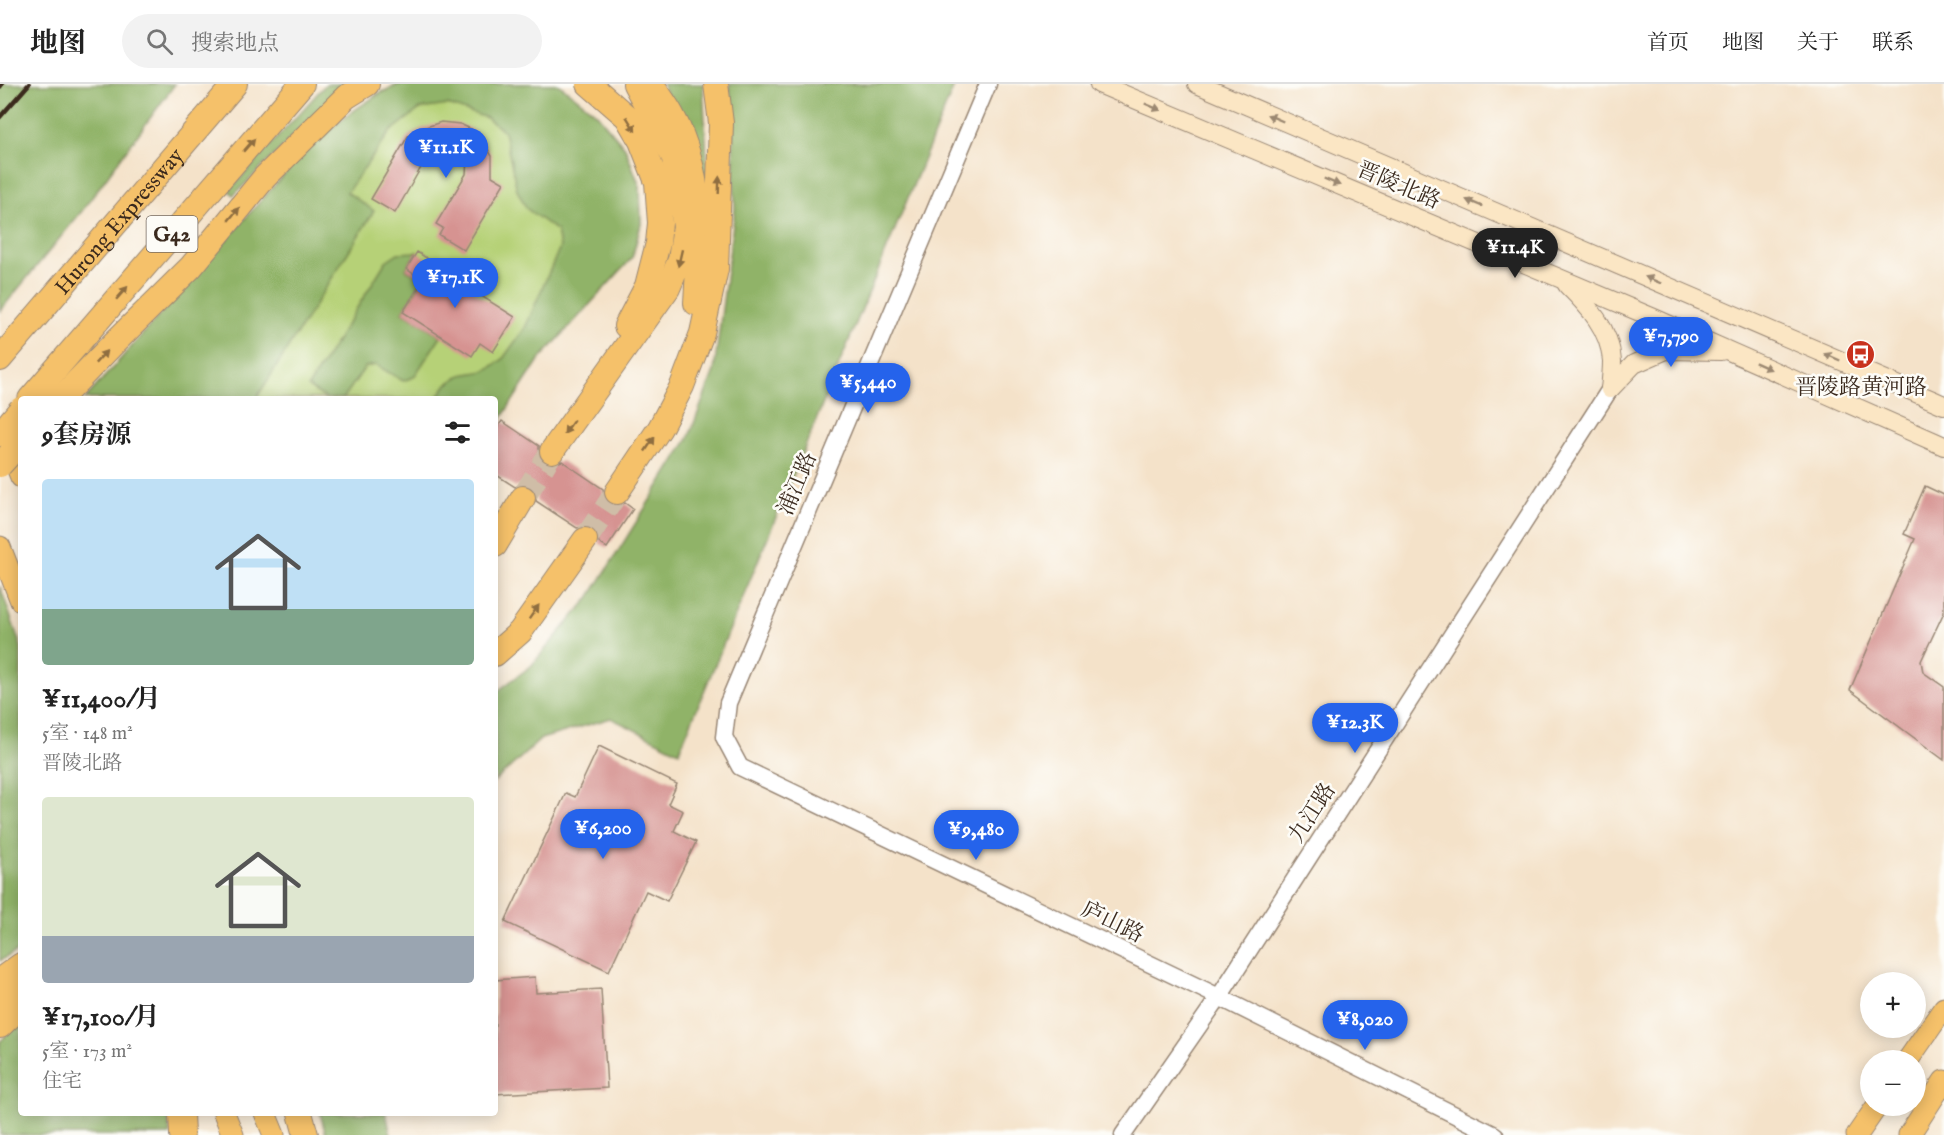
<!DOCTYPE html>
<html lang="zh">
<meta charset="utf-8">
<style>
body{margin:0;font-family:"IM FELL English","Noto Serif SC",serif;background:#f2f2f2;color:#222;height:100vh;display:flex;flex-direction:column;font-size:22px;white-space:nowrap}
*{box-sizing:border-box;margin:0}
p{font-size:20px;color:#767676}
.icon{flex:none;width:33px;height:33px;fill:none;stroke:currentColor;stroke-width:2;stroke-linecap:round;stroke-linejoin:round}
.map{position:relative;flex:1;overflow:hidden}
.drawer{position:absolute;left:18px;top:312px;width:480px;height:720px;display:flex;flex-direction:column;background:#fff;border-radius:6px;box-shadow:0 3px 15px #0003}
.drawer>*{flex:none}
.controls{position:absolute;left:1860px;top:888px;display:grid;gap:12px}
.controls a{display:grid;place-items:center;width:66px;height:66px;border-radius:50%;background:#fff;box-shadow:0 3px 15px #0003;font-size:30px}
.price{position:absolute;translate:-50% -51px;padding:0 14px;border-radius:21px;background:#2563eb;color:#fff;font-size:20px;line-height:39px;filter:drop-shadow(0 2px 3px #0008)}
.price::after{content:'';position:absolute;left:50%;top:36px;width:18px;height:14px;margin-left:-9px;background:inherit;clip-path:polygon(0 0,100% 0,50% 100%)}
.price.selected{background:#222;color:#fff}
ul{padding:0;list-style:none}
li{display:grid;align-content:center;gap:12px;height:318px;padding:0 24px}
li span{display:grid;place-items:center;height:186px;border-radius:6px;color:#555}
li>.icon{margin-inline-start:auto}
span .icon{width:108px;height:108px;fill:#fffc;stroke-width:1}
li b{font-size:26px}
h2{display:flex;justify-content:space-between;align-items:center;height:72px;padding:0 24px;font-size:26px}
header{display:flex;align-items:center;gap:36px;box-sizing:border-box;height:84px;padding:0 30px;background:#fff;border-bottom:2px solid #e0e0e0}
header strong{font-size:28px}
nav{display:flex;gap:33px;margin-inline-start:auto;font-size:21px}
.search{width:420px;height:54px;background:#f2f2f2;display:flex;align-items:center;gap:15px;box-sizing:border-box;padding:0 21px;border-radius:33px;color:#767676;font-size:22px}
.map>svg:first-child{display:block}
</style>
<header>
<strong>地图</strong>
<div class="search"><svg class="icon" aria-label="search" viewBox="0 0 24 24"><circle cx="10" cy="10" r="6"/><path d="M15 15l6 6"/></svg>搜索地点</div>
<nav><a>首页</a><a>地图</a><a>关于</a><a>联系</a></nav>
</header>
<div class="map">
<svg width="1944" height="1051" viewBox="0 0 1944 1051">
<rect width="100%" height="100%" fill="#fdfcf7"/>
<filter id="ink" filterUnits="userSpaceOnUse"><feTurbulence type="fractalNoise" baseFrequency=".0167" numOctaves="2"/><feDisplacementMap in="SourceGraphic" scale="12" xChannelSelector="R" yChannelSelector="G"/><feConvolveMatrix kernelMatrix="1 2 1 2 8 2 1 2 1" color-interpolation-filters="sRGB"/></filter>
<filter id="wash" filterUnits="userSpaceOnUse"><feTurbulence type="fractalNoise" baseFrequency=".008" numOctaves="4" result="noise"/><feDisplacementMap in="SourceGraphic" scale="24" xChannelSelector="R" yChannelSelector="G"/><feGaussianBlur stdDeviation="1.35" result="paint"/><feColorMatrix in="noise" values="0 0 0 0 0 0 0 0 0 0 0 0 0 0 0 0 0 1.4 0 .05"/><feComposite in="paint" operator="in"/></filter>
<g filter="url(#wash)">
<rect width="100%" height="100%" fill="#f4e2c9"/>
<path fill="#b6d177" stroke="#787e4a" stroke-width="1.5" d="M400,0H556L561,2L596,29L625,64L640,103L641,140L632,174L539,276L495,344V315H85L277,99L377,10Z"/>
<g fill="#90b368" stroke="#666e43" stroke-width="1.5">
<path d="M0,0H175L82,127L0,227Z"/>
<path d="M326,0H349L338,8L234,111L229,107Z"/>
<path d="M400,0H556L561,2L596,29L625,64L640,103L641,140L632,174L539,276L495,344V315H441L438,313L447,300L461,291L485,287L502,276L525,244L560,163L557,147L527,125L517,106L504,47L487,34L448,21L420,25L390,48L347,108L374,127L256,315H85C133,261 180,208 228,154C279,97 329,31 400,0Z"/>
<path d="M662,0H703L708,96L703,100Z"/>
<path d="M729,0H955L679,668L611,634L541,655L495,697V609L531,582L589,514L688,355L714,287L735,125L732,24Z"/>
<path d="M417,168L406,185L423,196L403,228L441,252L414,293L403,297L376,281L365,283L343,315H327L308,303L386,177L398,169Z"/>
<path d="M0,502L21,563V865L0,877Z"/>
<path d="M21,934V1029H168L170,1051H0V958Z"/>
<path d="M320,1029H386L391,1051H326Z"/>
</g>
<g id="blocks">
<g fill="#d69391">
<path d="M441,38L460,40L471,45L480,52L492,72V92L504,99L464,166L439,151L443,144L436,140L466,90L467,75L461,67L453,62H443L431,66L395,129L371,115L408,52L423,44Z"/>
<path d="M417,168L474,204L473,207L515,233L493,268L480,259L472,272L403,228L423,196L406,185Z"/>
<path d="M502,337L539,362V372L544,379L551,381L562,377L603,405L604,414L609,419L617,422L625,419L633,425L607,464L599,459L598,451L593,444L586,442L577,444L536,417V408L531,402L523,400L515,403L495,390V347Z"/>
<path d="M1925,402L1944,411V528L1921,577L1923,588L1944,603V676L1850,606L1915,455L1904,450Z"/>
<path d="M599,662L677,700L668,720L683,727L674,747L696,758L667,817L646,807L609,887L505,838L566,709L575,713Z"/>
<path d="M535,893L536,909L601,905L607,1004L495,1010V896Z"/>
</g>
</g>
</g>
<g filter="url(#ink)">
<use href="#blocks" fill-opacity="0" stroke="#988674" stroke-width="1.5"/>
<g fill="none" stroke-linecap="round" stroke-linejoin="round">
<g stroke="#cfbda7" stroke-width="24" stroke-dasharray="24 12" stroke-linecap="butt">
<path d="M523,414L552,367"/>
<path d="M585,456L617,408"/>
</g>
<defs>
<g id="tertiary">
<path d="M988,0L728,619L724,653L740,683L1219,913L1495,1051"/>
<path d="M1123,1051L1219,913L1610,305"/>
</g>
<g id="secondary">
<path d="M1099,0L1654,234L1944,362"/>
<path d="M1197,0L1944,321"/>
<path d="M1567,201C1588,222 1610,245 1612,277C1612,286 1611,296 1610,305"/>
<path d="M1610,305L1634,280L1666,266L1721,267"/>
</g>
<g id="primary">
<path d="M6,355L21,393"/>
<path d="M0,463L21,517"/>
<path d="M1908,976L1944,924"/>
<path d="M224,1029L233,1051"/>
<path d="M265,1029L274,1051"/>
<path d="M1857,1051L1877,1022"/>
<path d="M1909,1051L1944,997"/>
</g>
<g id="motorway">
<path d="M589,0L627,33L641,57L657,98L660,139L658,159L647,202L626,242"/>
<path d="M652,0C658,10 666,20 672,31C704,89 700,155 696,219"/>
<path id="s1" d="M0,275L235,0"/>
<path d="M30,315L302,0"/>
<path d="M60,315L113,260L191,183L265,93L346,13L367,0"/>
<path d="M552,367L668,204L680,176L685,142L674,74L635,0"/>
<path d="M617,408L660,344L682,302L702,249L716,185L721,39L716,0"/>
<path d="M495,461L523,414"/>
<path d="M495,570L520,548L585,456"/>
<path d="M0,896L21,881"/>
<path d="M0,918L21,902"/>
<path d="M0,942L21,922"/>
<path d="M181,1029L182,1051"/>
<path d="M300,1029L306,1051"/>
</g>
</defs>
<use href="#tertiary" stroke="#988674" stroke-width="19"/>
<use href="#secondary" stroke="#988674" stroke-width="20"/>
<use href="#primary" stroke="#988674" stroke-width="23"/>
<use href="#motorway" stroke="#988674" stroke-width="26"/>
<use href="#tertiary" stroke="#fff" stroke-width="16"/>
<use href="#secondary" stroke="#fbe6c4" stroke-width="18"/>
<use href="#primary" stroke="#f5c16b" stroke-width="21"/>
<use href="#motorway" stroke="#f5c16b" stroke-width="24"/>
<g stroke="#3b2a1e" stroke-width="4.5">
<path d="M0,3L2,0"/>
<path d="M0,33L29,0"/>
</g>
<defs>
<g id="motorway-bridge">
<path d="M0,350L21,325"/>
<path d="M0,381L21,358"/>
</g>
</defs>
<use href="#motorway-bridge" stroke="#988674" stroke-width="26" stroke-linecap="butt"/>
<use href="#motorway-bridge" stroke="#f5c16b" stroke-width="24"/>
</g>
<defs><path id="oneway-solid" d="M-6-.8H1V-3.2L6.5 0L1 3.2V.8H-6Z" transform="scale(1.5)"/></defs>
<g fill="#9b8871">
<use href="#oneway-solid" transform="translate(1153 23) rotate(23)"/>
<use href="#oneway-solid" transform="translate(1275 34) rotate(-157)"/>
<use href="#oneway-solid" transform="translate(1332 98) rotate(23)"/>
<use href="#oneway-solid" transform="translate(1474 119) rotate(-157)"/>
<use href="#oneway-solid" transform="translate(1653 196) rotate(-157)"/>
<use href="#oneway-solid" transform="translate(1832 273) rotate(-157)"/>
<use href="#oneway-solid" transform="translate(1763 282) rotate(24)"/>
</g>
<g fill="#8f6e41">
<use href="#oneway-solid" transform="translate(631 40) rotate(58)"/>
<use href="#oneway-solid" transform="translate(249 61) rotate(-49)"/>
<use href="#oneway-solid" transform="translate(719 101) rotate(-88)"/>
<use href="#oneway-solid" transform="translate(234 130) rotate(-50)"/>
<use href="#oneway-solid" transform="translate(680 174) rotate(103)"/>
<use href="#oneway-solid" transform="translate(122 209) rotate(-49)"/>
<use href="#oneway-solid" transform="translate(101 273) rotate(-47)"/>
<use href="#oneway-solid" transform="translate(569 343) rotate(125)"/>
<use href="#oneway-solid" transform="translate(650 360) rotate(-56)"/>
<use href="#oneway-solid" transform="translate(534 528) rotate(-55)"/>
</g>
</g>
<defs>
<symbol id="bus-disc" viewBox="-11 -11 22 22"><circle r="9.5" fill="#c8321e" stroke="#fdfcf7"/><path d="M-5-6H5V4H4V6H2V4H-2V6H-4V4H-5ZM-3.5-4V0h7V-4ZM-3.5 1.2v1.5H-2V1.2ZM2 1.2v1.5H3.5V1.2Z" fill="#fff"/></symbol>
</defs>
<g fill-rule="evenodd">
<use href="#bus-disc" x="1844" y="254" width="33" height="33"/>
</g>
<g text-anchor="middle" stroke-width="5" stroke-linejoin="round" paint-order="stroke">
<rect fill="#fdfcf7" stroke="#75695f" stroke-width="1.5" x="146.5" y="132" width="51" height="36" rx="4.5"/>
<g font-size="21" font-weight="bold" fill="#3b2a1e">
<text x="172" y="157">G42</text>
</g>
<g font-size="22" fill="#3b2a1e" stroke="#fdfcf7">
<text transform="translate(1399 100) rotate(23)" y="8">晋陵北路</text>
<text dy="8" stroke="none"><textPath href="#s1" startOffset="182">Hurong Expressway</textPath></text>
<text transform="translate(796 399) rotate(-67)" y="8">浦江路</text>
<text transform="translate(1311 728) rotate(-57)" y="8">九江路</text>
<text transform="translate(1113 837) rotate(26)" y="8">庐山路</text>
</g>
<g font-size="22" fill="#3b2a1e" stroke="#fdfcf7">
<text x="1861" y="310">晋陵路黄河路</text>
</g>
</g>
</svg>
<div class="controls">
<a>+</a>
<a>−</a>
</div>
<b class="price" style="left:446px;top:95px">¥11.1K</b>
<b class="price selected" style="left:1515px;top:195px">¥11.4K</b>
<b class="price" style="left:455px;top:225px">¥17.1K</b>
<b class="price" style="left:1671px;top:284px">¥7,790</b>
<b class="price" style="left:868px;top:330px">¥5,440</b>
<b class="price" style="left:1355px;top:670px">¥12.3K</b>
<b class="price" style="left:603px;top:776px">¥6,200</b>
<b class="price" style="left:976px;top:777px">¥9,480</b>
<b class="price" style="left:1365px;top:967px">¥8,020</b>
<section class="drawer">
<h2>9套房源<svg class="icon" aria-label="filters" viewBox="0 0 24 24"><path d="M4 7h16M4 17h16"/><circle cx="9" cy="7" r="2"/><circle cx="15" cy="17" r="2"/></svg></h2>
<ul>
<li><span style="background:linear-gradient(#bfe0f5 70%,#7fa58c 0)"><svg class="icon" aria-label="home" viewBox="0 0 24 24"><path d="M3 11l9-7 9 7M6 9v11h12V9"/></svg></span><div><b>¥11,400/月</b><p>5室 · 148 m²</p><p>晋陵北路</p></div></li>
<li><span style="background:linear-gradient(#dfe7d0 75%,#9aa5b1 0)"><svg class="icon" aria-label="home" viewBox="0 0 24 24"><path d="M3 11l9-7 9 7M6 9v11h12V9"/></svg></span><div><b>¥17,100/月</b><p>5室 · 173 m²</p><p>住宅</p></div></li>
</ul>
</section>
</div>
